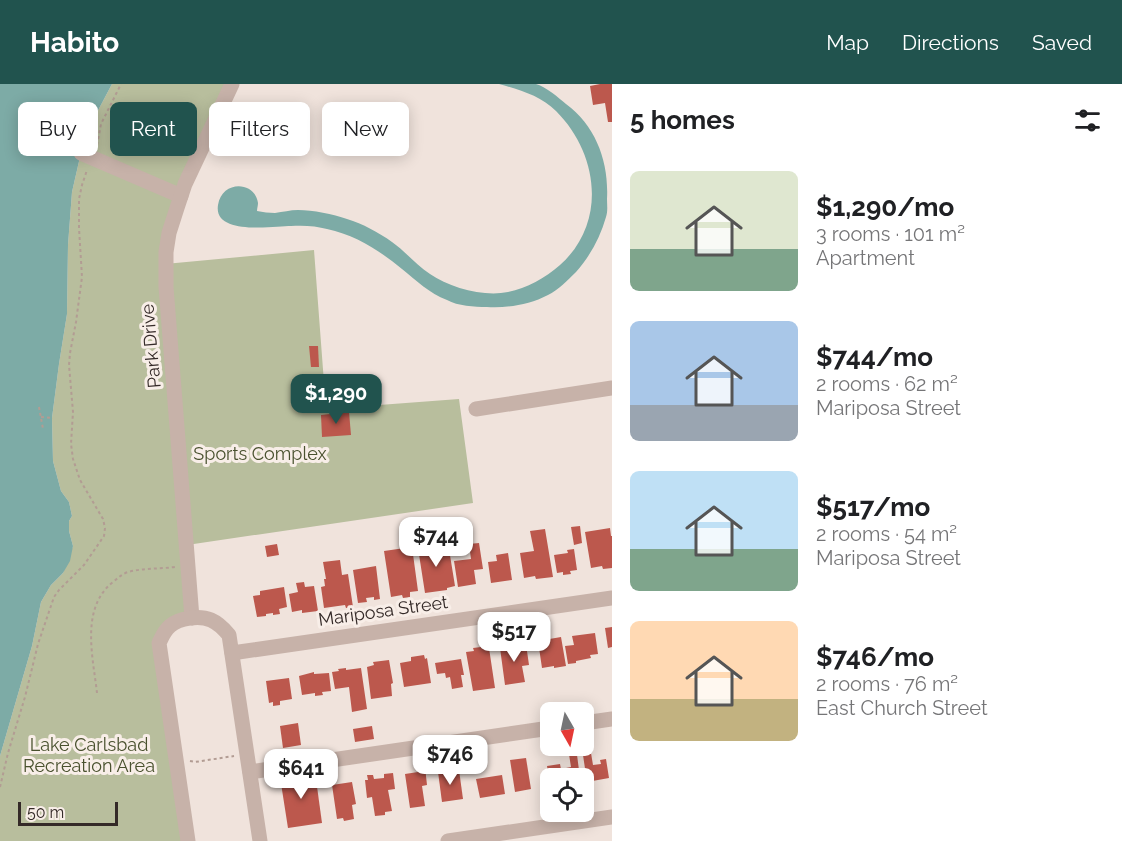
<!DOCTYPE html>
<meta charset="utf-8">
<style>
body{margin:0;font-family:Raleway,sans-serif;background:#f2f2f2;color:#202124;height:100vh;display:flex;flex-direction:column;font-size:22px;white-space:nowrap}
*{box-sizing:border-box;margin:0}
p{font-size:20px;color:#757577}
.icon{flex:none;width:33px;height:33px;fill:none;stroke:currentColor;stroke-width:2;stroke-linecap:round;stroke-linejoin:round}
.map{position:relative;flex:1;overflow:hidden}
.drawer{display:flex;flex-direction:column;background:#fff;width:510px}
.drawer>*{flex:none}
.banner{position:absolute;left:18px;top:18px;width:504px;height:54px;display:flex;gap:12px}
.needle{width:39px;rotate:171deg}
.fabs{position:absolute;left:540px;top:618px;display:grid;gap:12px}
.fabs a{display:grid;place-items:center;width:54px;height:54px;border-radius:9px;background:#fff;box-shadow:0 3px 15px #0003;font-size:30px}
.scale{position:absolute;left:18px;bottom:15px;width:100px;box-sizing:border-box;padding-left:6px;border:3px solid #342a28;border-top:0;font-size:16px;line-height:21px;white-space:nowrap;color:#342a28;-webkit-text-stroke:4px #f8eee8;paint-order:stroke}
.price{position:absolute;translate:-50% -51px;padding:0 14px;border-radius:12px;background:#fff;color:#222;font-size:20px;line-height:39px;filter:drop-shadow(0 2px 3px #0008)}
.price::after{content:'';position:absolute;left:50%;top:36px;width:18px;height:14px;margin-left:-9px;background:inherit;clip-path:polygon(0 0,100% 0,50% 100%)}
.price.current{background:#21534e;color:#fff}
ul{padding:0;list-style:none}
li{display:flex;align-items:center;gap:18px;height:150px;padding:0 18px}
li span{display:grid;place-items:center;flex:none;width:168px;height:120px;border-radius:9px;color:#555}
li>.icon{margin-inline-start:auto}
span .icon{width:72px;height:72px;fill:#fffc;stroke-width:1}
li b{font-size:26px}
h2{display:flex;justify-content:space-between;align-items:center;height:72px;padding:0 18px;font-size:26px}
.chip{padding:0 21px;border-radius:9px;background:#fff;box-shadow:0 3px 15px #0003;font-size:21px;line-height:54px}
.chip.current{background:#21534e;color:#fff}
header{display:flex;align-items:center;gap:36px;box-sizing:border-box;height:84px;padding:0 30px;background:#21534e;color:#fff}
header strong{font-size:28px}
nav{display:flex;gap:33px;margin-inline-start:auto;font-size:21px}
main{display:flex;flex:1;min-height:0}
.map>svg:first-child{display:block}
</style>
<header>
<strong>Habito</strong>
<nav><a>Map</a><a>Directions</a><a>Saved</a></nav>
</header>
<main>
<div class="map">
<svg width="612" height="757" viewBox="0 0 612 757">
<rect width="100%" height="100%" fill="#f0e3dc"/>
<path fill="#b8be9d" d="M112,0H232L201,65L165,180L314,166L326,325L459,315L473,419L187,461L192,534L163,550L188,757H0V672L32,562L41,518L51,501L63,489L73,462L69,447V437L72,432L69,418L61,407L53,377L52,334L59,280L67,230L68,161L72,108L85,51Z"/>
<g fill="#7daba6">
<path d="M0,0H112L85,51L72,108L68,161L67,230L59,280L52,334L53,377L61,407L69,418L72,432L69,437V447L73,462L70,477L63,489L51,501L41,518L32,562L0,672Z"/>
<path d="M499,0C511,0 525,0 536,0C545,2 559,14 566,20C596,42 609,78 607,115C607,121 608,127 606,133C600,154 590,172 576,188C568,196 558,206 548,211C529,221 508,224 487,223C474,223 458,222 447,216C429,209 417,197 402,185C380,167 356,151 327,145C317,142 303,141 291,142C275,142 213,152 218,121C222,96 255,97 258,119C258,122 257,124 257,127C263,128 269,129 275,129C283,128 290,126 298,126C313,126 333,130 347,135C363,140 378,148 392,158C405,167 416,181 430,190C450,204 484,213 508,208C527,204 545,194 560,181C607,139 599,70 556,27C541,12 520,6 499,0Z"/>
</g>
<g fill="#bc584d">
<path d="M600,0H612V38H608L605,19L593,21L590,2Z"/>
<path d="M309,262H318L319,283H311Z"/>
<path d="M349,328L351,351L322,353L321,331Z"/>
<path d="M580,442L582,459L574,461L571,443Z"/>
<path d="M610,444L611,452H612V484L603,485L602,482L591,484L585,448Z"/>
<path d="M545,445L553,493L536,495L535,492L524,494L520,469L534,467L530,447Z"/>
<path d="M448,459L455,502L447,504V506L425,509L418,464Z"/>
<path d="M479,459L483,485L474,486L476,500L458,503L454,477L471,475L469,460Z"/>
<path d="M277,460L279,471L267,473L265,462Z"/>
<path d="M412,463L418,507L410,508V513L403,514L402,511L391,513L384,467Z"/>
<path d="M574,465L577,486L570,487L571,490L563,491V488L557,489L554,471L568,469L567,466Z"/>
<path d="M508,469L512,496L491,499L488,478L497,477L496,471Z"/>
<path d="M340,476L342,491L348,490L353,523L346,524L345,521L324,524L321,503L325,502L324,495H326L323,478Z"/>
<path d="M376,482L380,515L374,516V513L366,514L367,518L358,519L353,486Z"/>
<path d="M304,498L305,503L314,502L318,527L302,529V526L292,528L289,510L298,508L296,499Z"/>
<path d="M284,503L287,523L279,525L280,530L273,531V529L266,530V532L257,533L253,512L260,511V507Z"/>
<path d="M612,543V563L608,564L605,544Z"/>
<path d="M595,549L598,570L590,571L591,574L576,577V579L568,580L565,562L574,561L572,552Z"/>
<path d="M561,553L566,582L554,584V582L542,584L538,557Z"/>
<path d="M512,559L513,562L526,560L529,581L522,582L525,598L505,601L500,564L506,563V560Z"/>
<path d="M481,563L482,565L489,564L495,604L473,607L466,568L474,567L473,564Z"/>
<path d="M424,571L425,575L427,574L431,599L404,603L400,579L411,577V573Z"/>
<path d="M461,575L464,591H461L463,603L452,605L450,593L446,594L445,589L437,590L435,579Z"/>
<path d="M389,576L393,599L391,600L392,612L371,615L367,583L374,581L373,578Z"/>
<path d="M346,584V586L361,584L367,625L352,628L349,603L335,605L332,588L339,587L338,585Z"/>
<path d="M314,588V590L329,589L331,607L322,608L323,611L315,612V609L302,611L299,592Z"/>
<path d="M289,594L292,615L280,617V621L273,622V618L269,619L266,597Z"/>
<path d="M298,639L301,661L283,664L280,642Z"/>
<path d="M372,642L374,655L355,658L353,645Z"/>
<path d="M576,663L580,694H549L547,682L560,680L561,685L571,683L568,664Z"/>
<path d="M591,669L593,681L601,680L600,676L606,675L609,694L587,698L583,671Z"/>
<path d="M526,674L531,705L515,708L510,676Z"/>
<path d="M425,683L427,701L422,702L425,722L410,724L405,690L418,688L417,684Z"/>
<path d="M459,686L463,715L442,718L438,688Z"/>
<path d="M315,688L322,739L288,744L280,693Z"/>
<path d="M393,689L395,705L388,706L392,727L385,728V731L375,732L372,713L367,714L365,696H368L367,691H373L374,695L384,694V690Z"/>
<path d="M502,691L505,710L480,714L476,695Z"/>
<path d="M352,698L356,720L352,721L354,735L344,737L343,734L337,735L332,701Z"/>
</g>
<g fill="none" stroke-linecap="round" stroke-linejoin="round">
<g stroke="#b29c93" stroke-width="2" stroke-dasharray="3 3" stroke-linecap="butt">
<path d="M97,61L101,40L121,0"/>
<path d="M39,323L43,345"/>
<path d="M41,333L52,334"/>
<path d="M97,609C93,573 80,524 113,498C118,494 122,490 128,488C143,484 159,485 175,483"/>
<path d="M190,677L195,678L234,672"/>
<path d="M0,703L8,669L25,613L38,560L54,513L59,506L84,481L104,452L105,444L103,435L80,396L73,375L71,360L73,328L69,281L70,269L76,238L82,193L79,144V115L82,101L87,86"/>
</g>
<g stroke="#c7b2a9" stroke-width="15">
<path d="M81,69L181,112"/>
<path d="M476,325L612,304"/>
<path d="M192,534L166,203V168L169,149L177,124L185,100L232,0"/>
<path d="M232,569L612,514"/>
<path d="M584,639L612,635"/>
<path d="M250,688L550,644"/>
<path d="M188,757L159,559C162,553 164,547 170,542C179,534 199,531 211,536C218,539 224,545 229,551L260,757"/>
<path d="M448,757L612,733"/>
</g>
</g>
<g text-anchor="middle" stroke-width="6" stroke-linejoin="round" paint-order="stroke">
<g font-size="18" fill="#342a28" stroke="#f8eee8">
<text transform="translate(151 262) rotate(-95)" y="6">Park Drive</text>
<text transform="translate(383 527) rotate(-8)" y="6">Mariposa Street</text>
</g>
<g font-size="18" fill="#49512e" stroke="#f8eee8">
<text x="260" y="376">Sports Complex</text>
<text x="89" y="667">Lake Carlsbad<tspan x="89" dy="21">Recreation Area</tspan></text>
</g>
</g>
</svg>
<div class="fabs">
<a><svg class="needle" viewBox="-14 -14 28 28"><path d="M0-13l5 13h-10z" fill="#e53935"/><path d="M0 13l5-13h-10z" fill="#757577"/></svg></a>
<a><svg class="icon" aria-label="locate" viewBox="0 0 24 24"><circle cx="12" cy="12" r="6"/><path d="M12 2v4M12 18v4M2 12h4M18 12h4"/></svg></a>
</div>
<div class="scale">50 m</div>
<b class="price current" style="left:336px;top:341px">$1,290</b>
<b class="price" style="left:436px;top:484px">$744</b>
<b class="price" style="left:514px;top:579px">$517</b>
<b class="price" style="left:450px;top:702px">$746</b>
<b class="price" style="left:301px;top:716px">$641</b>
<div class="banner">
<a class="chip">Buy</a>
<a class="chip current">Rent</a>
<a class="chip">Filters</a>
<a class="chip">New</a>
</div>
</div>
<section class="drawer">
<h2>5 homes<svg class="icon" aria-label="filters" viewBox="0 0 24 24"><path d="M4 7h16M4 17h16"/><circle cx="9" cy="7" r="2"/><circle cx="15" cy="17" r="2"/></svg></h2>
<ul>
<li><span style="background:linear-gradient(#dfe7d0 65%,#7fa58c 0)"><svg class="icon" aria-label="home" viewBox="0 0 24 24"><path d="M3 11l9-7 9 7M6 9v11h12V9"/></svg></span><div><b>$1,290/mo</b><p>3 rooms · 101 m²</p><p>Apartment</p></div></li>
<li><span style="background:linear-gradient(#a9c7e8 70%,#9aa5b1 0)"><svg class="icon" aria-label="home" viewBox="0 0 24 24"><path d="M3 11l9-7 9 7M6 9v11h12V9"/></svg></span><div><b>$744/mo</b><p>2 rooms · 62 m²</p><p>Mariposa Street</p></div></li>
<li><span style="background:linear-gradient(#bfe0f5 65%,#7fa58c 0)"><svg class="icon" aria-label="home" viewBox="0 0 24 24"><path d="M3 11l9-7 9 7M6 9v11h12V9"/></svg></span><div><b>$517/mo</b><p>2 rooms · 54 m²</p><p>Mariposa Street</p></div></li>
<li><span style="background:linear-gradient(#ffd9b3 65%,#c2b280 0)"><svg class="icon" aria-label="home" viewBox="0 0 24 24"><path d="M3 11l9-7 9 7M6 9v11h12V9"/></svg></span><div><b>$746/mo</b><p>2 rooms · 76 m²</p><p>East Church Street</p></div></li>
</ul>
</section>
</main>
